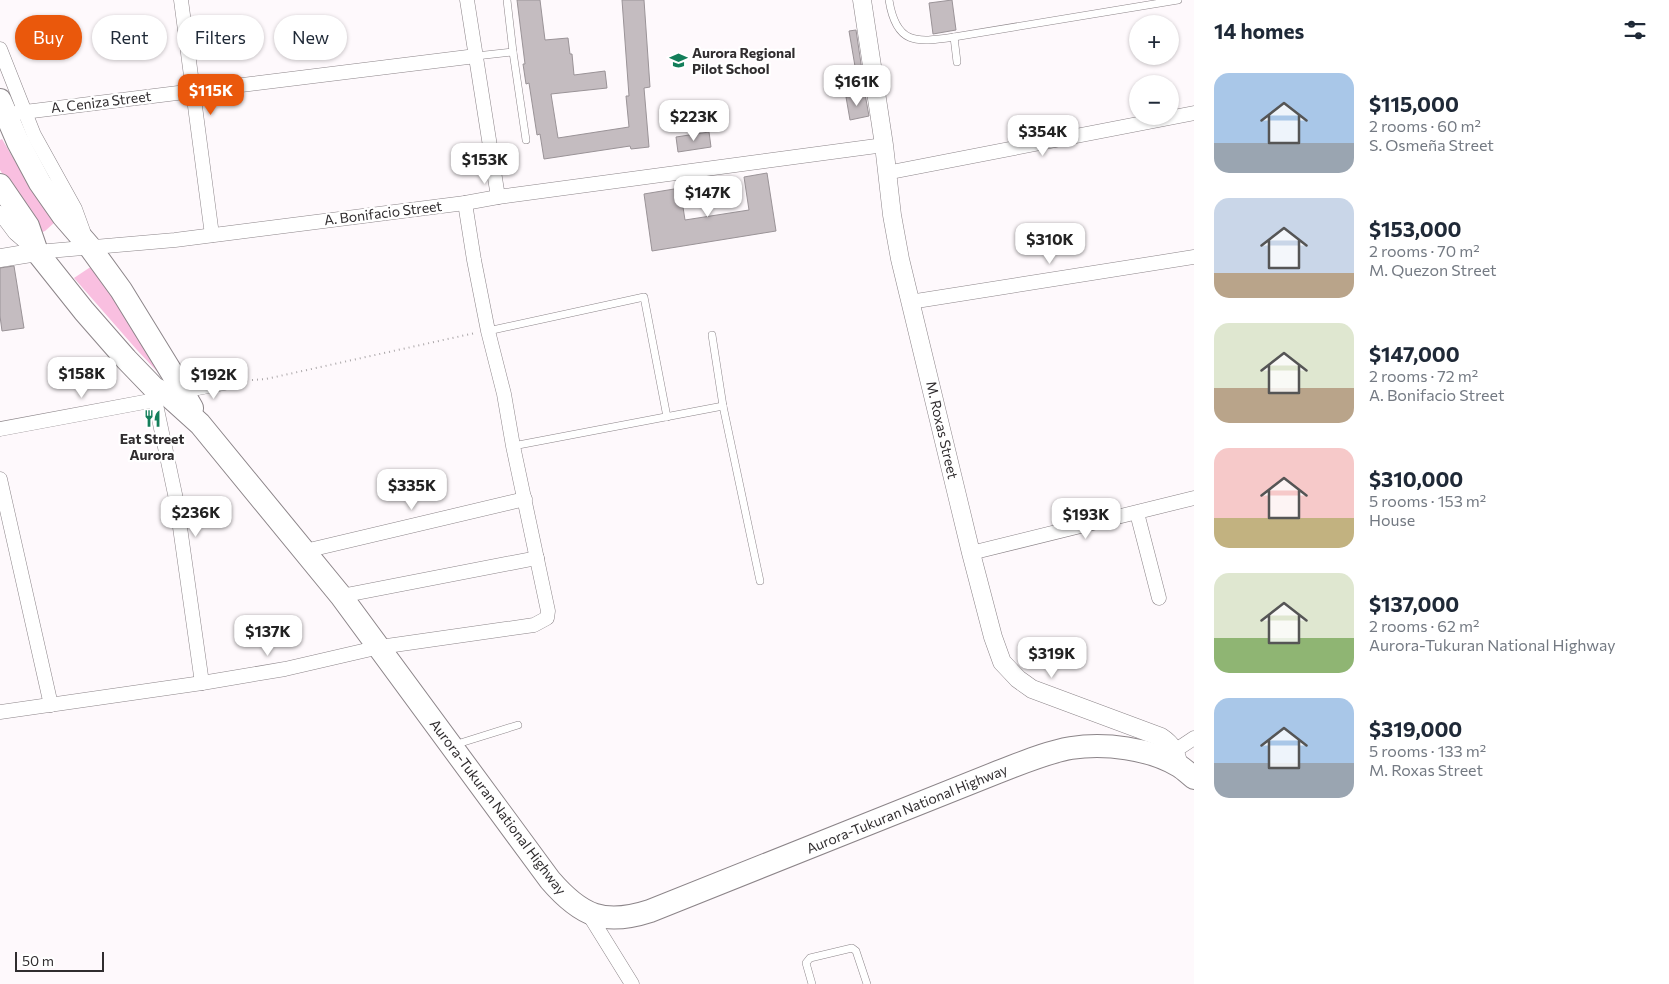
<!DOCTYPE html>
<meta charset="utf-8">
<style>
body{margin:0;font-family:Commissioner,sans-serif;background:#f6f6f7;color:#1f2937;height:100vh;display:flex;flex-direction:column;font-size:19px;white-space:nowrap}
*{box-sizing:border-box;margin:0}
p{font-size:16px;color:#747a83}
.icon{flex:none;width:28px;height:28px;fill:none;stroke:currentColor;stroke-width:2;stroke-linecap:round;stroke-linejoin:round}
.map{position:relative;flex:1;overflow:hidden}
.drawer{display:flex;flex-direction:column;background:#fff;width:475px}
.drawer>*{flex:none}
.guide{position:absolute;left:15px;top:15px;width:475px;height:45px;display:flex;gap:10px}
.tools{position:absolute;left:1129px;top:15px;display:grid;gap:10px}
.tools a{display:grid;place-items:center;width:50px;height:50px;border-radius:50%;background:#fff;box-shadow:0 1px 4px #0004;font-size:25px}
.scale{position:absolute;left:15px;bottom:12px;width:89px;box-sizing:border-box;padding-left:5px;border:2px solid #302d2f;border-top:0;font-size:14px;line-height:18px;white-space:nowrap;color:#302d2f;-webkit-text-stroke:4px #fff;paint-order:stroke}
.price{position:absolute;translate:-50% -42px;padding:0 11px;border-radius:10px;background:#fff;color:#222;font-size:16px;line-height:32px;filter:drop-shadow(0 1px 2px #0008)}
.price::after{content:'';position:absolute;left:50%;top:30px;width:15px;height:11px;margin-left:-8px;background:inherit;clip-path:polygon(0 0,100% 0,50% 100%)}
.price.selected{background:#ea580c;color:#fff}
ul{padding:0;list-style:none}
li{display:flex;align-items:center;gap:15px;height:125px;padding:0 20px}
li span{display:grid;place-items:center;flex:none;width:140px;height:100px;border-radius:15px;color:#555}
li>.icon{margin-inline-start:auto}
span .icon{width:60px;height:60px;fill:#fffc;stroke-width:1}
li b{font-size:21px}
h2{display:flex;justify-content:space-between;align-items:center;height:60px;padding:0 20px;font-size:21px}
.tag{padding:0 18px;border-radius:22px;background:#fff;box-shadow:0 1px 4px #0004;font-size:18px;line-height:45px}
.tag.selected{background:#ea580c;color:#fff}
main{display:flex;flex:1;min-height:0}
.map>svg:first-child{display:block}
</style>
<main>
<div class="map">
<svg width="1194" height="984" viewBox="0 0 1194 984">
<rect width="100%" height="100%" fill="#fef9fc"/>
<g fill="#f9bfe0">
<path d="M2,139L29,185L55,222L45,231L40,233L0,170V140Z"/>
<path d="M92,266L170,385L137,350L74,278Z"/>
</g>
<g fill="#c4bcc0" stroke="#9a9397">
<path d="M517,0H540L545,40L568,38L570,54H572L574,75L605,71L607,88L551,94L558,138L629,127L626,96H629L622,0H644L650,87L644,88L649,147L631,149L630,146L544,159L540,134L537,135L529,83L526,84L523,64H525Z"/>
<path d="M952,0L956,30L933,34L929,3Z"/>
<path d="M856,30L863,77L857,78L849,31Z"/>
<path d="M865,94L869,116L850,120L846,97Z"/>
<path d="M709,132L711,147L678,152L676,137Z"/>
<path d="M767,173L776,231L652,251L644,194L680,188L685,220L749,210L744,177Z"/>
<path d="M14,266L24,328L2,331L0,316V268Z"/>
</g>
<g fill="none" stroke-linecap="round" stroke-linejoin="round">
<defs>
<g id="service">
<path d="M507,0L513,52L526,140"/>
<path d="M889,0C896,44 915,43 954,37L1178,0"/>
<path d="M954,37L957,62"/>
<path d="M476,56L513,52"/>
<path d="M488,331L644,297L667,417"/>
<path d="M712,335L723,406L760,581"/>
<path d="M513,446L723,406"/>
<path d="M454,745L518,725"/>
<path d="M812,984L806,963L810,958L852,948L856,951L867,984"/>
</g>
<g id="minor">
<path d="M181,0L212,235"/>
<path d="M467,0L498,197"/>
<path d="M0,49L34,135L75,209L83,231"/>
<path d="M0,115L476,56"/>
<path d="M886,173L1194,113"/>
<path d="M0,213L15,233L37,252L175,240L465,203L498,197L884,145"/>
<path d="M910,302L1194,257"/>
<path d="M155,400L176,499L202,683"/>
<path d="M0,429L155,400L182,391L240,380"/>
<path d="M0,479L51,705"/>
<path d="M1137,513L1159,598"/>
<path d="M305,551L525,499"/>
<path d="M971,553L1194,498"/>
<path d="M341,596L537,558"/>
<path d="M0,712L202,683L285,669L380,647L534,625L547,618L548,611L513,446L504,394L488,331L474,260L465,203"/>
<path d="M1176,750L1194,738"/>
<path d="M588,913L632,984"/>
</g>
<g id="tertiary">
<path d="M862,0L884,145L892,215L900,259L971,553L993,637L1002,662L1018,679L1032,689L1161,737C1173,745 1176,752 1179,766"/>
<path d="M0,258L37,252"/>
</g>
<g id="trunk">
<path d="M0,100L18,142L40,183L63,216L89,246L121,290L172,373L192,408"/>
<path d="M0,185L28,226L37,252L84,311L126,359L154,388L169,396L200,424L341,596L550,880C581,916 604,926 650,911L998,772C1022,763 1047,752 1071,748C1105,743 1149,748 1179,766C1184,769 1189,774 1194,778"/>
</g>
</defs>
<use href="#service" stroke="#8c8589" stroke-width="8"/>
<use href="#minor" stroke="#8c8589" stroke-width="15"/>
<use href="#tertiary" stroke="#8c8589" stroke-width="19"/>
<use href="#trunk" stroke="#8c8589" stroke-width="24"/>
<path stroke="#aba7a9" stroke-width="2" stroke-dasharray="1 4" stroke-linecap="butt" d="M252,380L266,379L475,333"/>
<use href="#service" stroke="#fff" stroke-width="7"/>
<use href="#minor" stroke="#fff" stroke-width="14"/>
<use href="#tertiary" stroke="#fff" stroke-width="18"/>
<use href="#trunk" stroke="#fff" stroke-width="22"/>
</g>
<defs>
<symbol id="school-bare" viewBox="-9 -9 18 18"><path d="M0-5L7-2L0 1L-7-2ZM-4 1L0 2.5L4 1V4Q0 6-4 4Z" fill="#137e5a" stroke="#fff" stroke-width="2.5" paint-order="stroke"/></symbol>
<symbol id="restaurant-bare" viewBox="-9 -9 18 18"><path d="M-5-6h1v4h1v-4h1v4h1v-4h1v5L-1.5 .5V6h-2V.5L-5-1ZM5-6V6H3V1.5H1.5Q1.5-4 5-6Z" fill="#137e5a" stroke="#fff" stroke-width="2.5" paint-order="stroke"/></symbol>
</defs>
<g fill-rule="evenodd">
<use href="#school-bare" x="666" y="48" width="25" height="25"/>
<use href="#restaurant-bare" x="140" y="406" width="25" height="25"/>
</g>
<g text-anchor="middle" stroke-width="4.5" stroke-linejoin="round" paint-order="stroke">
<g font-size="14" font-weight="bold" fill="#302d2f" stroke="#fff" text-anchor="start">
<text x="692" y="58">Aurora Regional<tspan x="692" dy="16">Pilot School</tspan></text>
<text x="152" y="444" text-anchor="middle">Eat Street<tspan x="152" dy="16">Aurora</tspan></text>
</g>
<g font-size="14" fill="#302d2f" stroke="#fff">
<text transform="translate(101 102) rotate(-7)" y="5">A. Ceniza Street</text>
<text transform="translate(383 213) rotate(-7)" y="5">A. Bonifacio Street</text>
<text transform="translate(942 430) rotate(77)" y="5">M. Roxas Street</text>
<text transform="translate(498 807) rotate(53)" y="5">Aurora-Tukuran National Highway</text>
<text transform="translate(907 809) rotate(-22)" y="5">Aurora-Tukuran National Highway</text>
</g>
</g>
</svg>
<div class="tools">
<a>+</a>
<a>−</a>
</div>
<div class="scale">50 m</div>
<b class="price" style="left:857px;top:107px">$161K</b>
<b class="price selected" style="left:211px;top:116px">$115K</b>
<b class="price" style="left:694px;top:142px">$223K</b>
<b class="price" style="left:1043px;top:157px">$354K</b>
<b class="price" style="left:485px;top:185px">$153K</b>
<b class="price" style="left:708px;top:218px">$147K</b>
<b class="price" style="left:1050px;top:265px">$310K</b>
<b class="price" style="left:82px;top:399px">$158K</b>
<b class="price" style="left:214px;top:400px">$192K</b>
<b class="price" style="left:412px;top:511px">$335K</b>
<b class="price" style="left:196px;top:538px">$236K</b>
<b class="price" style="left:1086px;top:540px">$193K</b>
<b class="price" style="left:268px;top:657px">$137K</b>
<b class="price" style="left:1052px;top:679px">$319K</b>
<div class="guide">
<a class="tag selected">Buy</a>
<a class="tag">Rent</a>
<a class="tag">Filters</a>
<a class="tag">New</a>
</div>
</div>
<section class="drawer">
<h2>14 homes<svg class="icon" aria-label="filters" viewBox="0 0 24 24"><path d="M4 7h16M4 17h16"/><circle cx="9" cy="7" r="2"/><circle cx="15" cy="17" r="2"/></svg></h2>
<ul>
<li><span style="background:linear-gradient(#a9c7e8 70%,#9aa5b1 0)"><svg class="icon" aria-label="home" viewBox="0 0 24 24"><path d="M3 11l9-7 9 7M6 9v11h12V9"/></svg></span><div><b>$115,000</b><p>2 rooms · 60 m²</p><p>S. Osmeña Street</p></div></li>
<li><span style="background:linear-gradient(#c9d6e8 75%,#b9a48a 0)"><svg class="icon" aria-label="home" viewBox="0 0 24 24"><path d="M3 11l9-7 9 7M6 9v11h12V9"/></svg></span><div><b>$153,000</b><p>2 rooms · 70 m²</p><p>M. Quezon Street</p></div></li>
<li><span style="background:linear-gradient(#dfe7d0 65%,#b9a48a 0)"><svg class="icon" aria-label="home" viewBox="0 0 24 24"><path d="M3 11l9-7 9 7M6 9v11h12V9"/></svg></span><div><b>$147,000</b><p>2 rooms · 72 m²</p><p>A. Bonifacio Street</p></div></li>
<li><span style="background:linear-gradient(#f6c9c9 70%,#c2b280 0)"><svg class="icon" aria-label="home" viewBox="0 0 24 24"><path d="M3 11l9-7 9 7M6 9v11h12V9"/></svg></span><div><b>$310,000</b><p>5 rooms · 153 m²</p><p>House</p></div></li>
<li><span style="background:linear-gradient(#dfe7d0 65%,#8fb573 0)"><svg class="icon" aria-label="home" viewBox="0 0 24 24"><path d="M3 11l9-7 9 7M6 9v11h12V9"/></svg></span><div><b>$137,000</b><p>2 rooms · 62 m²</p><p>Aurora-Tukuran National Highway</p></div></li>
<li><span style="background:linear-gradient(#a9c7e8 65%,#9aa5b1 0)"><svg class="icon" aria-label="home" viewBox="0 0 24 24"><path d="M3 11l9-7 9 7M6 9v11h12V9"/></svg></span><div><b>$319,000</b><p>5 rooms · 133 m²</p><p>M. Roxas Street</p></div></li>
</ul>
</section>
</main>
